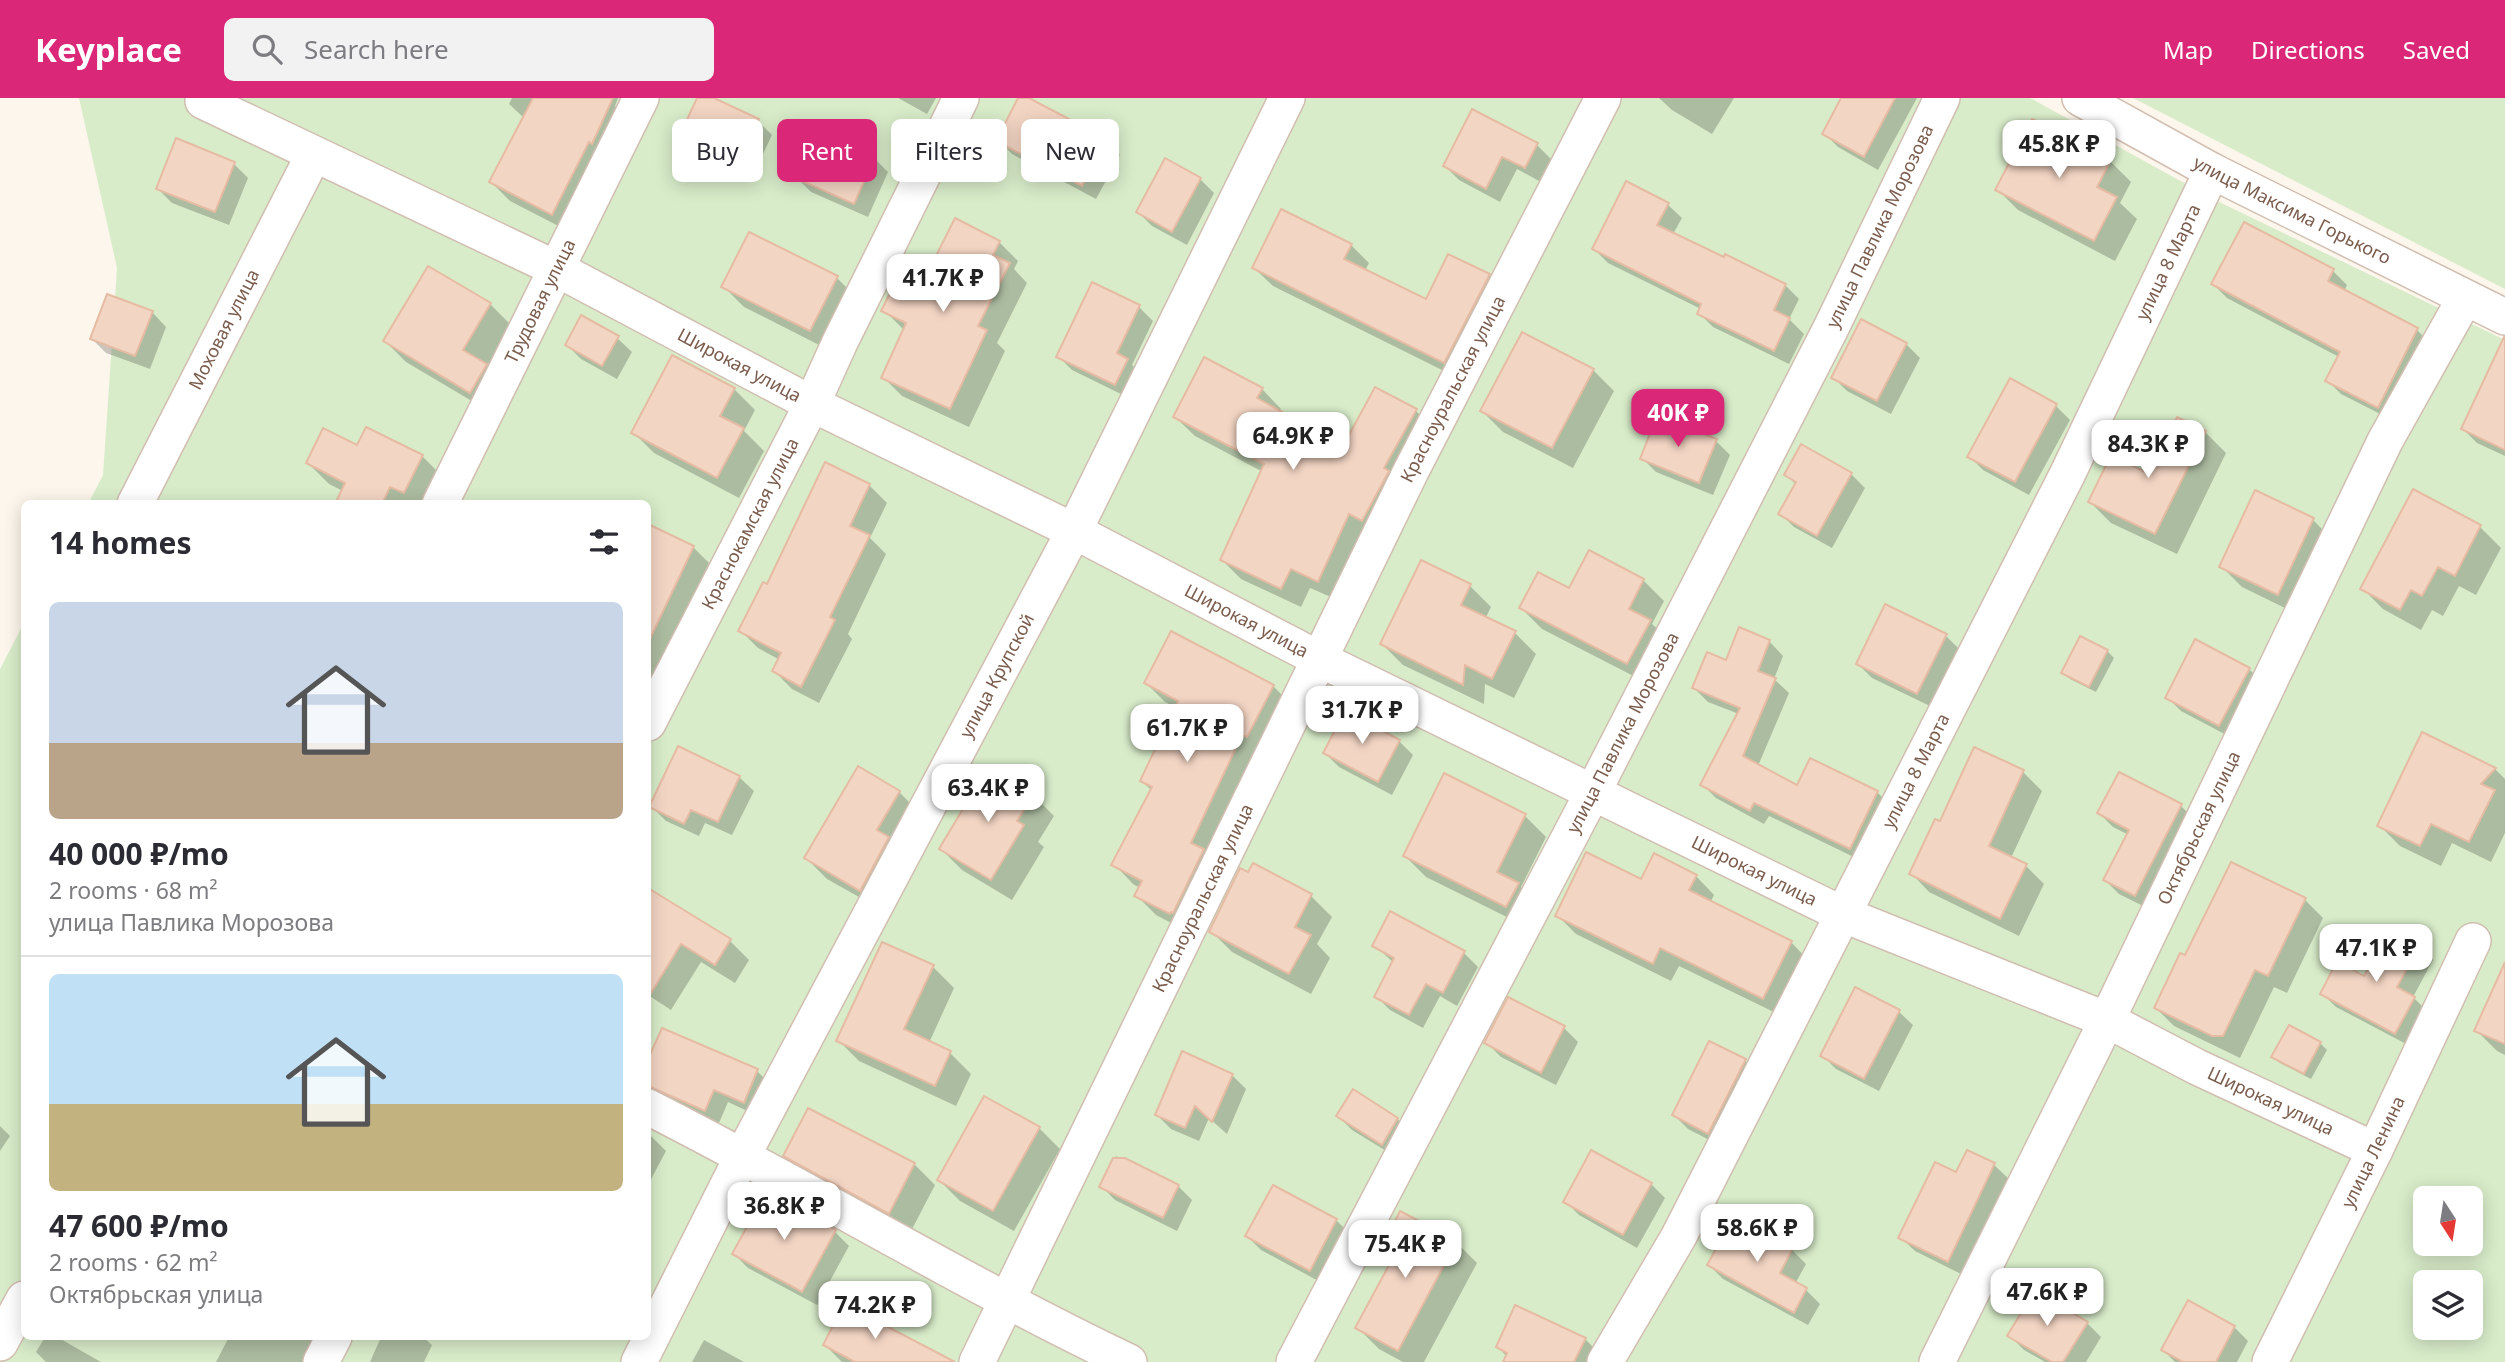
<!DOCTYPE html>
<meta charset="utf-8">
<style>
body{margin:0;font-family:"Noto Sans",sans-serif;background:#f2f2f3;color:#2b2b33;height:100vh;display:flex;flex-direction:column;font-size:26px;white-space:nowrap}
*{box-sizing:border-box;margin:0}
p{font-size:23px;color:#7c7c81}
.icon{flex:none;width:38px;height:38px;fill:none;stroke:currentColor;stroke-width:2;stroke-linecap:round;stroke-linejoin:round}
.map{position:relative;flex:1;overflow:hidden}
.side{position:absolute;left:21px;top:402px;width:630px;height:840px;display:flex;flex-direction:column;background:#fff;border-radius:10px;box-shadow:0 4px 18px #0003}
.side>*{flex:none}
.guide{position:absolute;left:672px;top:21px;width:665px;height:63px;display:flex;gap:14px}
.needle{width:46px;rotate:168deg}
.buttons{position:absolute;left:2413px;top:1088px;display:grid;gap:14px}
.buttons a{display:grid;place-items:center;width:70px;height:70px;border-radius:10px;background:#fff;box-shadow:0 4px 18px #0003;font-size:35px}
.price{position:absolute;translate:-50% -60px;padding:0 16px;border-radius:14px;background:#fff;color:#222;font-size:23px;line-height:46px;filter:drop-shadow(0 2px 4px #0008)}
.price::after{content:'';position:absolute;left:50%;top:42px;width:21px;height:16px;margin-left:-10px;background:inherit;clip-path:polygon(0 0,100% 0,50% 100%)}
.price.active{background:#db2777;color:#fff}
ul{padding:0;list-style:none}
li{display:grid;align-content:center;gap:14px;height:371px;padding:0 28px}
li+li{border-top:2px solid #e1e1e2}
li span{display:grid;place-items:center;height:217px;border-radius:10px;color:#555}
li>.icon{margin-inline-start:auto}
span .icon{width:126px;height:126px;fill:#fffc;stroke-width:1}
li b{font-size:30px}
h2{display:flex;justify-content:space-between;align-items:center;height:84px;padding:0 28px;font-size:30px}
.chip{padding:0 24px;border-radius:10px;background:#fff;box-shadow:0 4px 18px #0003;font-size:24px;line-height:63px}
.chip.active{background:#db2777;color:#fff}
header{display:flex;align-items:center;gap:42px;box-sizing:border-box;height:98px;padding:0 35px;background:#db2777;color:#fff}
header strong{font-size:33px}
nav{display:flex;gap:38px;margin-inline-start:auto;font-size:24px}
.search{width:490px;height:63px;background:#f2f2f3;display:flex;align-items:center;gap:18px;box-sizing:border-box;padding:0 24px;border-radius:10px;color:#7c7c81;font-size:26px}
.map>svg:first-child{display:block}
</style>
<header>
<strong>Keyplace</strong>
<div class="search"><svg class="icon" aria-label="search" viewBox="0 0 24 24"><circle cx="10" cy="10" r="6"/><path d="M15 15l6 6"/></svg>Search here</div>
<nav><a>Map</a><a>Directions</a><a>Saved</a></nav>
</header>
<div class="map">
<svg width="2505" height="1264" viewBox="0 0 2505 1264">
<rect width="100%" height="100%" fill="#fdf6ec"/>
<g fill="#d8ecc9" fill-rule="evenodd">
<path d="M79,0H2030L2213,101L2505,242V1264H0V571L24,525V1239H648V406H88L103,377L117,170ZM2426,1101H2471V1146H2426ZM2426,1185H2471V1230H2426Z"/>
<path d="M2133,0H2505V191Z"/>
</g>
<g fill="#0003">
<path d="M512,0H618L615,8L630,24L572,135L510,103L491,84L524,20L509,6Z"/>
<path d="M699,0H710L758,23L772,37L750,83L693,56L679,42Z"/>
<path d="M898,0H936L927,16Z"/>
<path d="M1020,0H1025L1106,43L1120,57L1096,101L1012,56L998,42Z"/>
<path d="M1659,0H1734L1712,36L1672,12Z"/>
<path d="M1843,0H1917L1878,72L1838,49L1824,35Z"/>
<path d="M1537,47L1551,61L1539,83L1517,71L1500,104L1459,82L1445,68Z"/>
<path d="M874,60L888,74L868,119L811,94L797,80Z"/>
<path d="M2110,63L2131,84L2120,105L2137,121L2115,163L2018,112L1997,91Z"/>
<path d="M234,66L248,80L229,127L172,105L158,91Z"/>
<path d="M1200,81L1214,95L1187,147L1152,128L1138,114Z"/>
<path d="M1667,106L1682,120L1673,136L1785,187L1799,201L1789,221L1804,236L1789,266L1713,229L1699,215L1701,211L1608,165L1594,151Z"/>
<path d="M2245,126L2333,173L2347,187L2344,194L2417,232L2431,246L2392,322L2341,296L2327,282L2339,259L2227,200L2213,186Z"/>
<path d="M999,144L1018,163L1014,171L1027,185L997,245L1005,253L969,329L902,298L883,279L904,232L884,212L929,176Z"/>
<path d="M1351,147L1369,165L1365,173L1427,203L1489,177L1507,195L1462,282L1273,188L1254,170Z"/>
<path d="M837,180L858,201L831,253L744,209L723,188Z"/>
<path d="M490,206L511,227L487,268L507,288L492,315L406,264L385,243Z"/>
<path d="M1139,209L1153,223L1132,267L1141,276L1129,300L1072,272L1058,258Z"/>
<path d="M152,214L166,229L150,271L106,255L92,241Z"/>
<path d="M617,240L632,254L617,281L581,261L567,247Z"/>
<path d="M1906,246L1920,260L1891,316L1847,293L1833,279Z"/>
<path d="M2505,270V358L2477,345L2463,331Z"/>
<path d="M1593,272L1614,293L1573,370L1503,334L1482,313Z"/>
<path d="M734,291L755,312L744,333L764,353L739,400L654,355L633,334Z"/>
<path d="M1262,291L1281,311L1279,315L1343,351L1416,313L1435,332L1338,502L1310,490L1301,509L1241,481L1222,462L1263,374L1195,338L1175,319Z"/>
<path d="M2056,308L2070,322L2029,397L1983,372L1969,358Z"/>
<path d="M2205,334L2226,355L2177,456L2111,425L2090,404L2150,378Z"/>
<path d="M1716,343L1730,357L1713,397L1656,374L1642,360Z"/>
<path d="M358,349L422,358L443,379L430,406H337L343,393L329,386L308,365Z"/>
<path d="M1851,376L1865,390L1832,450L1794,429L1780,415L1796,387L1787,377Z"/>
<path d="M869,387L887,405L870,440L886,456L848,536L852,541L819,605L792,591L774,573L780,562L758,550L740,532L767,489Z"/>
<path d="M2414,393L2480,429L2501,450L2476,497L2459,488L2443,518L2432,512L2421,532L2383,511L2362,490Z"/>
<path d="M2256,395L2313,422L2334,443L2299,517L2242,489L2221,468Z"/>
<path d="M648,428L693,449L714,470L648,611Z"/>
<path d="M1643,482L1664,503L1652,526L1671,544L1649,586L1542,531L1521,510L1570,493Z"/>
<path d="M1470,488L1491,509L1485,521L1515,535L1536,556L1514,600L1485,586L1484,606L1403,567L1382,546Z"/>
<path d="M1946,538L1960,552L1932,609L1872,580L1858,566Z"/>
<path d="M1769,543L1783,558L1774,581L1789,595L1758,668L1798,689L1877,694L1891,708L1864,764L1769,718L1764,726L1716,700L1702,686L1739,616L1708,604L1694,590L1727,564Z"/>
<path d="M2107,553L2114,560L2096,594L2070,581L2063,574Z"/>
<path d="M2249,571L2263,585L2234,641L2181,613L2167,599Z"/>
<path d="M1146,585L1273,588L1293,608L1190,835L1156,817L1136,797L1140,790L1133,786L1114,766L1152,693L1142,683L1177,610L1165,604Z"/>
<path d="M1399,643L1413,657L1392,697L1339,669L1325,655Z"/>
<path d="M679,651L739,679L754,693L732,737L705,725L699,738L666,723L652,709Z"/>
<path d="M1975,651L2023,674L2042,693L2011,760L2026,768L2044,786L2019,838L1929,794L1911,775L1940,726Z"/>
<path d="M2495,671L2505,681V735L2491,764L2452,745L2441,768L2400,748L2379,727Z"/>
<path d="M899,694L920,715L882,812L827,781L806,760Z"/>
<path d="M1033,697L1054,718L1038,744L1044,749L1012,802L962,772L941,751Z"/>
<path d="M2181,708L2195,722L2149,811L2119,796L2105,782L2129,737L2113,729L2099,715Z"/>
<path d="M1525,718L1546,739L1521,789L1539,807L1527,829L1426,779L1405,758Z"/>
<path d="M1254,767L1311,798L1332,819L1317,846L1330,860L1311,896L1232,854L1211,833Z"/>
<path d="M1696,778L1714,797L1710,805L1791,844L1809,863L1782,918L1679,868L1671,883L1576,836L1557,817L1642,784Z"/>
<path d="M648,792L730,843L749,862L735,885L701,864L671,912L648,897Z"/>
<path d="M2305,802L2323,820L2287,895L2274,889L2240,960L2174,928L2156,910L2186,860Z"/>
<path d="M1374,847L1464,855L1478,869L1457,908L1440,898L1423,930L1390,912L1376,898L1394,865Z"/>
<path d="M2419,848L2433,862L2413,899L2428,914L2410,948L2336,909L2322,895L2365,880Z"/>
<path d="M2505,868V957L2497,953L2476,932Z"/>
<path d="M933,869L954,890L929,945L950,955L971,976L956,1008L859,963L838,942Z"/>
<path d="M1898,913L1913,927L1879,993L1836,971L1822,957Z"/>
<path d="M1564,930L1578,944L1556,987L1501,959L1487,945Z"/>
<path d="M662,932L757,973L771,987L758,1018L728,1004L719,1025L663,1002L648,1010V966Z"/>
<path d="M1710,945L1745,963L1759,977L1723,1049L1688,1031L1674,1017Z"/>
<path d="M2320,945L2327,952L2311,981L2280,965L2273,959Z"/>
<path d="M1232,977L1246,991L1227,1036L1209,1020L1199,1043L1171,1031L1157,1017Z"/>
<path d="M985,1000L1039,1030L1060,1051L1014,1133L960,1103L939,1082Z"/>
<path d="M1338,1018L1397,1021L1411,1035L1396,1059L1352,1032Z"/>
<path d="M648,1022L650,1024V1037L666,1053L648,1087Z"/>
<path d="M0,1028L10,1038L0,1053Z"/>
<path d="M1968,1055L1994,1067L2009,1081L1963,1177L1915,1153L1900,1139L1957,1077Z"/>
<path d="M785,1057L914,1066L935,1087L910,1135L806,1078Z"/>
<path d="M1116,1058L1178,1088L1192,1102L1177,1133L1115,1102L1101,1088Z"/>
<path d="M1651,1086L1665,1100L1637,1150L1579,1117L1565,1103Z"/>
<path d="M1735,1120L1792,1152L1806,1166L1795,1186L1806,1192L1820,1206L1808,1227L1723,1181L1709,1167Z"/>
<path d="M1336,1122L1350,1136L1324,1186L1261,1152L1247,1138Z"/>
<path d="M835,1134L849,1148L817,1207L748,1170L734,1156Z"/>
<path d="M1456,1144L1477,1165L1424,1264H1403L1379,1251L1358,1230L1395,1160L1384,1148Z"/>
<path d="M2087,1225L2101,1239L2086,1264H2045L2024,1252L2010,1238Z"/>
<path d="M2234,1229L2248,1243L2237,1264H2175L2163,1252Z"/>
<path d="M45,1239H57L101,1264H46L36,1254Z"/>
<path d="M229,1239H345L308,1264H216Z"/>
<path d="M381,1239H423L432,1247L424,1264H370Z"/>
<path d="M1585,1241L1606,1262L1605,1264H1505L1507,1259L1498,1249Z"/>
<path d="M704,1242L744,1264H692Z"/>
<path d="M825,1247L941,1264H842Z"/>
</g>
<g fill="#f3d5c3" stroke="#e6bba3" stroke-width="2">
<path d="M533,0H613L592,46L589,44L552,117L489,84Z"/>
<path d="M697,0H714L759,21L735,71L677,43Z"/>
<path d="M1018,0H1029L1107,41L1082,88L996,43Z"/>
<path d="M1841,0H1895L1864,59L1822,36Z"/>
<path d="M1472,11L1538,45L1525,70L1502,59L1486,91L1443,68Z"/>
<path d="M2032,21L2111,62L2097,89L2117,99L2094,143L1995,92Z"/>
<path d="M816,33L875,59L854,106L795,80Z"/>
<path d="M176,40L235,64L215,114L156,91Z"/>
<path d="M1165,60L1201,80L1172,134L1136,114Z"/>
<path d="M1626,83L1669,105L1657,127L1724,159L1725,156L1786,186L1774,212L1790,220L1774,253L1697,216L1701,206L1592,151Z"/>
<path d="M1281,111L1352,146L1344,161L1426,201L1448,156L1490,176L1444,265L1252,170Z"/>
<path d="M955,120L1000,143L993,157L1010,165L978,228L987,232L950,311L881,280L906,225L881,213L906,163L928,174Z"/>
<path d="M2244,124L2334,171L2328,183L2418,230L2378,310L2325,283L2340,254L2211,186Z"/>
<path d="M749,134L838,178L810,233L721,189Z"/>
<path d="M428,168L491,205L463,252L487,266L470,295L383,243Z"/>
<path d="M1092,184L1140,207L1117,255L1128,261L1115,287L1056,259Z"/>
<path d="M107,196L153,213L135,258L90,241Z"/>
<path d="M581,217L619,238L602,268L565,247Z"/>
<path d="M1861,221L1907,245L1877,303L1831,280Z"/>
<path d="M1522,234L1594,271L1552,350L1480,313Z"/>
<path d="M2504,239H2505V352L2461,331Z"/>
<path d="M672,257L735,290L720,318L744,330L717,380L631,335Z"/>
<path d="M1204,259L1263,290L1257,300L1343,348L1375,289L1417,311L1384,370L1389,373L1362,423L1349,416L1318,484L1291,471L1281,491L1220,462L1264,366L1173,319Z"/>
<path d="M2010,280L2057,306L2015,384L1967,359Z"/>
<path d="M1657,318L1717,341L1699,385L1640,361Z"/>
<path d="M2177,319L2206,333L2155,436L2088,404L2111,357L2149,376Z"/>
<path d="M366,329L423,357L404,395L390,389L382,406H335L345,385L306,365L323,330L357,347Z"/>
<path d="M1801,346L1852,375L1817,438L1778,416L1796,384L1784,377Z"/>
<path d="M825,364L870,386L850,428L870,437L830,519L835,522L801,589L772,573L781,555L738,533L763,484L767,486Z"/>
<path d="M2413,391L2481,427L2455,478L2438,469L2422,498L2411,492L2400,512L2360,491Z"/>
<path d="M2255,392L2314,420L2278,497L2219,469Z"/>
<path d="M648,426L694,448L648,545Z"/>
<path d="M1589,452L1644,481L1629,511L1651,522L1627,566L1519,510L1538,474L1569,490Z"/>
<path d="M1421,462L1471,486L1461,507L1516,533L1492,581L1465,567L1463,587L1380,546Z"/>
<path d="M1885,506L1947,536L1917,596L1856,566Z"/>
<path d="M1739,529L1770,542L1758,573L1776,580L1743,658L1797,687L1810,660L1878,693L1850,751L1754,705L1750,713L1700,687L1740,610L1692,590L1707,554L1726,562Z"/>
<path d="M1171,533L1274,587L1247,639L1242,637L1191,745L1204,751L1173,815L1171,814L1170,816L1134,798L1142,783L1111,767L1152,689L1140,683L1178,603L1144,585Z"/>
<path d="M2080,538L2108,552L2089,589L2061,575Z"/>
<path d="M2195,541L2250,570L2219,628L2165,600Z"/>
<path d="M1345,613L1400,642L1378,684L1323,655Z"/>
<path d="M2422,634L2496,670L2481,686L2495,692L2469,744L2431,726L2420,748L2377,728Z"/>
<path d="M678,648L740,678L718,724L691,712L684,726L649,709Z"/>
<path d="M1974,649L2024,672L1989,748L2027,766L2000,821L1909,776L1935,721L1940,723Z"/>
<path d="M858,668L900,693L877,732L889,739L860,793L804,760Z"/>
<path d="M988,669L1034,696L1017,723L1024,727L991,782L939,751Z"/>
<path d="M2119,674L2182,706L2135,798L2103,782L2129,732L2097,715Z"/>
<path d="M1444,675L1526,716L1497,774L1519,785L1506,809L1403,758Z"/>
<path d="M1586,754L1641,781L1654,755L1697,777L1689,792L1792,843L1763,901L1660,850L1653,866L1555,818Z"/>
<path d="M2231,764L2306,800L2268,878L2255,872L2223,938H2212L2154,910L2180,855L2185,857Z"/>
<path d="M1253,765L1312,796L1295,829L1311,837L1289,876L1209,834L1240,770L1248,774Z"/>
<path d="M648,790L731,841L715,867L681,846L648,900Z"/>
<path d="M1390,813L1465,853L1443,895L1426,886L1409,917L1374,899L1394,860L1372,848Z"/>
<path d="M2390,830L2420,847L2397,889L2415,899L2395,936L2320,896L2337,863L2364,878Z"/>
<path d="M882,844L934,867L904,931L951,953L935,988L836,943Z"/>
<path d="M2505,864V946L2474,933Z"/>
<path d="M1855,889L1900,912L1864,981L1820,958Z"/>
<path d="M1508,899L1565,928L1541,975L1484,945Z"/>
<path d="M2289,927L2321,944L2304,976L2271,959Z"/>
<path d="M662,930L758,971L744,1005L714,992L705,1013L648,988V961Z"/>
<path d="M1709,943L1746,961L1708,1036L1672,1017Z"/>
<path d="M1182,953L1233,976L1212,1024L1195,1008L1185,1030L1155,1017Z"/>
<path d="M1353,991L1398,1020L1382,1047L1336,1018Z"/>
<path d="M984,998L1040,1029L993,1113L937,1082Z"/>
<path d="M808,1010L915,1065L889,1116L783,1058Z"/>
<path d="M1591,1052L1652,1085L1623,1137L1563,1104Z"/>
<path d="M1967,1052L1995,1065L1948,1164L1898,1140L1935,1064L1956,1074Z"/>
<path d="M1113,1060H1125L1179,1087L1163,1120L1099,1089Z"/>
<path d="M1273,1087L1337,1121L1310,1173L1245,1138Z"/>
<path d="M766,1094L836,1132L802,1194L732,1156Z"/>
<path d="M1400,1113L1457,1143L1398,1253L1355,1230L1395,1156L1382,1149Z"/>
<path d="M1734,1118L1793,1150L1780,1175L1807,1190L1794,1215L1707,1167Z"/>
<path d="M2035,1192L2088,1224L2063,1264H2052L2007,1238Z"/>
<path d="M2188,1202L2235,1228L2216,1264H2183L2161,1252Z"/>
<path d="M844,1206L955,1264H855L823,1247Z"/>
<path d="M1515,1207L1586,1240L1574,1264H1503L1507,1255L1496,1249Z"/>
</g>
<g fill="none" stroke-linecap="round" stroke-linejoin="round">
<defs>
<g id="minor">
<path id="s1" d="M2080,0L2212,73L2505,219"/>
<path id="s2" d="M203,3L557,171L812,306L1074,433L1319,561L1842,816L2107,922L2197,969L2375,1052"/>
<path id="s3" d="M135,406L314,56"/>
<path id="s4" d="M440,406L641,0"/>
<path id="s5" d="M648,625L812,306L840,244L961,0"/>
<path d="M648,1009C810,1091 965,1186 1129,1264"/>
<path d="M0,1245L24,1201"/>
<path d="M321,1264L334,1239"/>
<path id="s6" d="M639,1264L743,1057L1074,433L1287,0"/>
<path id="s7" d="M977,1264L1411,373L1603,0"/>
<path id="s8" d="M1294,1264L1593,694L1831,230L1942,0"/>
<path id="s9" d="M1605,1264L1679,1138L2067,377L2212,73"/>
<path id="s10" d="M1937,1264L2107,922L2385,343L2465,200"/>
<path id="s11" d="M2270,1264L2375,1052L2473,843"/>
</g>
</defs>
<use href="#minor" stroke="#d1beb0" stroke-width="38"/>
<use href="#minor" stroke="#fff" stroke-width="35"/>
</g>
<g text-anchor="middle" stroke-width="7" stroke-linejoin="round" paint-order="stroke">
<g font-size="18" fill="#7a5c4d" stroke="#fffaf3">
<text dy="6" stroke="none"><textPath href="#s1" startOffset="240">улица Максима Горького</textPath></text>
<text dy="6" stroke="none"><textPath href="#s8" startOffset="1278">улица Павлика Морозова</textPath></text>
<text dy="6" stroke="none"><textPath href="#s9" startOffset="1236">улица 8 Марта</textPath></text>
<text dy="6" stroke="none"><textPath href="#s4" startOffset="226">Трудовая улица</textPath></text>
<text dy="6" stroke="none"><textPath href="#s3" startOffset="196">Моховая улица</textPath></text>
<text dy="6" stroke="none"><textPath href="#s2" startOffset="598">Широкая улица</textPath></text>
<text dy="6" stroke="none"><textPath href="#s7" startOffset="1083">Красноуральская улица</textPath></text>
<text dy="6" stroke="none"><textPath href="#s5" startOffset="224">Краснокамская улица</textPath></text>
<text dy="6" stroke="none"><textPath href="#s2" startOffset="1166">Широкая улица</textPath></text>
<text dy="6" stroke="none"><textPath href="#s6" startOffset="774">улица Крупской</textPath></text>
<text dy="6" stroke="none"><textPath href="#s8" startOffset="710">улица Павлика Морозова</textPath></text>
<text dy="6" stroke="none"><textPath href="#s9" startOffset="668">улица 8 Марта</textPath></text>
<text dy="6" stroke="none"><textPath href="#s10" startOffset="595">Октябрьская улица</textPath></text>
<text dy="6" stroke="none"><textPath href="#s2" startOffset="1732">Широкая улица</textPath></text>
<text dy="6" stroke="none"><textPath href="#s7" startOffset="516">Красноуральская улица</textPath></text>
<text dy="6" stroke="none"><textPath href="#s2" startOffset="2298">Широкая улица</textPath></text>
<text dy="6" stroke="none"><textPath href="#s11" startOffset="234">улица Ленина</textPath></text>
</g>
</g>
</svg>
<div class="buttons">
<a><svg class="needle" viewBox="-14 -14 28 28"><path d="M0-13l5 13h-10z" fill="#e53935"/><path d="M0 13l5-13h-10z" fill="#7c7c81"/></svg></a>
<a><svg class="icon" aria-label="layers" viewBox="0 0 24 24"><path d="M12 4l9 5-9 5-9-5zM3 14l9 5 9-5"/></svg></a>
</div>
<b class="price" style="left:2059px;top:82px">45.8K ₽</b>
<b class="price" style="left:943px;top:216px">41.7K ₽</b>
<b class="price active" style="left:1678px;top:351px">40K ₽</b>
<b class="price" style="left:1293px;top:374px">64.9K ₽</b>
<b class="price" style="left:2148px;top:382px">84.3K ₽</b>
<b class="price" style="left:1362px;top:648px">31.7K ₽</b>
<b class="price" style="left:1187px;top:666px">61.7K ₽</b>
<b class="price" style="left:988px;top:726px">63.4K ₽</b>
<b class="price" style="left:2376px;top:886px">47.1K ₽</b>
<b class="price" style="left:784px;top:1144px">36.8K ₽</b>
<b class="price" style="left:1757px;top:1166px">58.6K ₽</b>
<b class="price" style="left:1405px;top:1182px">75.4K ₽</b>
<b class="price" style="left:2047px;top:1230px">47.6K ₽</b>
<b class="price" style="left:875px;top:1243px">74.2K ₽</b>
<div class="guide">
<a class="chip">Buy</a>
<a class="chip active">Rent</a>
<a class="chip">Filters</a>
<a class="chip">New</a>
</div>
<section class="side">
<h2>14 homes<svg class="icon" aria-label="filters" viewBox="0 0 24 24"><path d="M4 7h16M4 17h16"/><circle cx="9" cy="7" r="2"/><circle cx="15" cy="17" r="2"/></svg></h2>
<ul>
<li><span style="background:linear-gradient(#c9d6e8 65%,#b9a48a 0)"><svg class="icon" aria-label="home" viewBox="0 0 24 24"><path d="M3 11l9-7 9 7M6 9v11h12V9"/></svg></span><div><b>40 000 ₽/mo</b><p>2 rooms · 68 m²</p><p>улица Павлика Морозова</p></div></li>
<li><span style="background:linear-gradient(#bfe0f5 60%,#c2b280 0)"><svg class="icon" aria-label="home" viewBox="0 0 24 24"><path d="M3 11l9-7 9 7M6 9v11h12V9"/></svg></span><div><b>47 600 ₽/mo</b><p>2 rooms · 62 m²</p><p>Октябрьская улица</p></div></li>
</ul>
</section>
</div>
